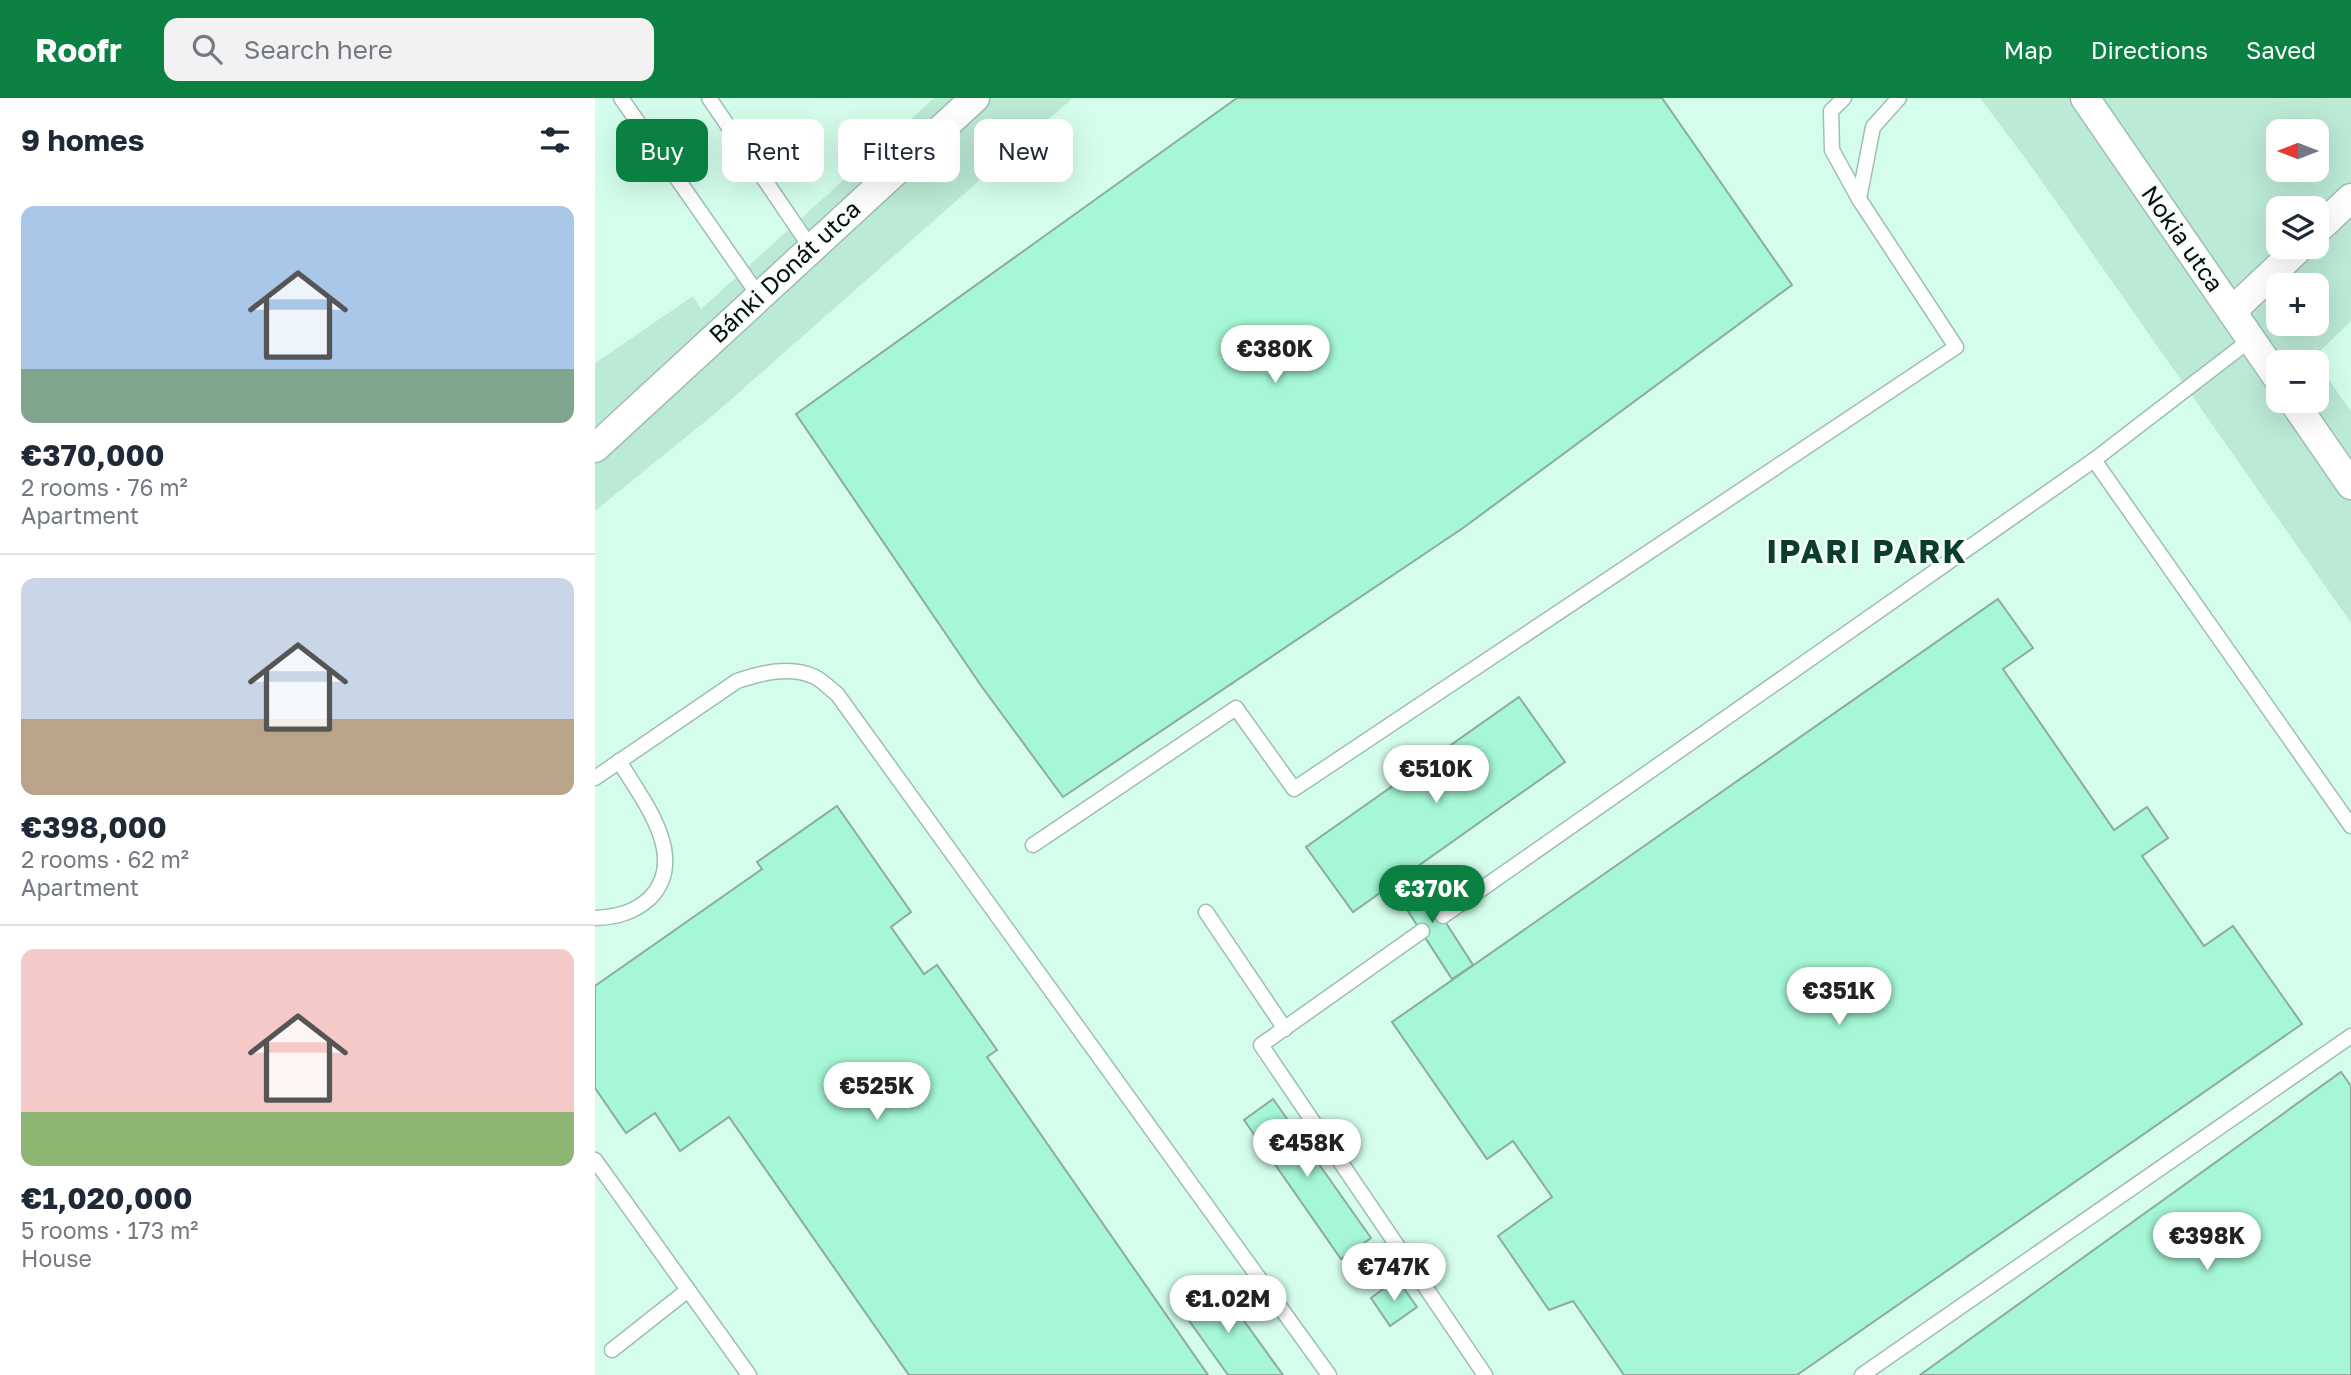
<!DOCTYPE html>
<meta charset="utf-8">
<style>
body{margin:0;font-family:"Golos Text",sans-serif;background:#f2f2f3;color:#1f2937;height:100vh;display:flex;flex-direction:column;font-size:26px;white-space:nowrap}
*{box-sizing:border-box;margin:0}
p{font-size:23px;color:#747a83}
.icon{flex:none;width:38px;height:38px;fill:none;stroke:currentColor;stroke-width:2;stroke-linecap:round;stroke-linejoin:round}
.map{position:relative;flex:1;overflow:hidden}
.details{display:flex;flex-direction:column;background:#fff;width:595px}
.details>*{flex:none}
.top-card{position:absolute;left:21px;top:21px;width:665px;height:63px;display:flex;gap:14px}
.needle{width:46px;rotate:270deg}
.fabs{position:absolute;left:1671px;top:21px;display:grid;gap:14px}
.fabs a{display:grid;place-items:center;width:63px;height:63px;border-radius:14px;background:#fff;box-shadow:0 7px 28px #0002;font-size:35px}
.price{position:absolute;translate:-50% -60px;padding:0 16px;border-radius:24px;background:#fff;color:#222;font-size:23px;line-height:46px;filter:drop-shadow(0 2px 4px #0008)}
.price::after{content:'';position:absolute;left:50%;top:42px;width:21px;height:16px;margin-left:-10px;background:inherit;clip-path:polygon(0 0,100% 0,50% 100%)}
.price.selected{background:#0b8043;color:#fff}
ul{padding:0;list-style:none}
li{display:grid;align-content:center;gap:14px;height:371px;padding:0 21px}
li+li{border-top:2px solid #e0e1e3}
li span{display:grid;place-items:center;height:217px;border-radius:14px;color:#555}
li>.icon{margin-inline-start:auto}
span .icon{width:126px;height:126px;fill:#fffc;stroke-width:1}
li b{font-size:30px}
h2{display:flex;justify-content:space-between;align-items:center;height:84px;padding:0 21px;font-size:30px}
.pill{padding:0 24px;border-radius:14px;background:#fff;box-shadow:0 7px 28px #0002;font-size:24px;line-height:63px}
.pill.selected{background:#0b8043;color:#fff}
header{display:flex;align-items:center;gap:42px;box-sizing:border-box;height:98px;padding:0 35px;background:#0b8043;color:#fff}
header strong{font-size:33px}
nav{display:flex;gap:38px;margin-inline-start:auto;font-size:24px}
.search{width:490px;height:63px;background:#f2f2f3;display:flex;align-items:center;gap:18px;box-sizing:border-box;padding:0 24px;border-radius:14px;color:#747a83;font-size:26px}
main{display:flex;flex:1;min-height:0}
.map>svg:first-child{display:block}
</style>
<header>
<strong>Roofr</strong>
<div class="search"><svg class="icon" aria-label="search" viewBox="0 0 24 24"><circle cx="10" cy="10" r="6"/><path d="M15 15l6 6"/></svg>Search here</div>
<nav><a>Map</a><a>Directions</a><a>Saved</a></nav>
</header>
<main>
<section class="details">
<h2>9 homes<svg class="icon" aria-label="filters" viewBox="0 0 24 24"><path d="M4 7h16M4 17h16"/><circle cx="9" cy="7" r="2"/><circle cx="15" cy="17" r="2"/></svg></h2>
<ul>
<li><span style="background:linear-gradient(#a9c7e8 75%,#7fa58c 0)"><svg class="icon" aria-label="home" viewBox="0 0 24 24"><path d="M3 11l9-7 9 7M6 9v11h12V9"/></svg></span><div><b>€370,000</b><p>2 rooms · 76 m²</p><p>Apartment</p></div></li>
<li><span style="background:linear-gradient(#c9d6e8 65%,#b9a48a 0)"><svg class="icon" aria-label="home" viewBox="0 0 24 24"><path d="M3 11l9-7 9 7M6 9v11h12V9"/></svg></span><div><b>€398,000</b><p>2 rooms · 62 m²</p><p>Apartment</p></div></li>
<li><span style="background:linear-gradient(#f6c9c9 75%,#8fb573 0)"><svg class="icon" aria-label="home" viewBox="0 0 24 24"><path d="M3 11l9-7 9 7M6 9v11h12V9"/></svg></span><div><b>€1,020,000</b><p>5 rooms · 173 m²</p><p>House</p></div></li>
</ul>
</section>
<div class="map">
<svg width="1756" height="1277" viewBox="0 0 1756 1277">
<rect width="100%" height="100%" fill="#f7fdfa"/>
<g fill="#d4feeb">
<path d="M0,0H339L106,212L98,198L0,265Z"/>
<path d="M478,0H1385L1441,75L1756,525V1277H0V413L122,314Z"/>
<path d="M1756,223V313L1718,260Z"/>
</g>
<g fill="#bbead5" fill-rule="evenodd">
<path d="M339,0H478L122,314L0,413V265L98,198L106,211Z"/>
<path d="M1385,0H1756V223L1718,260L1721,264H1684V303H1722V265L1756,313V525L1441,75ZM1684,33H1722V72H1684ZM1684,110H1722V149H1684ZM1684,187H1722V226H1684Z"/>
</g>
<g fill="#a5f7d5" stroke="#8dac9e" stroke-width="2">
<path d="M642,0H1067L1197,187L868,430L468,699L387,589L201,316Z"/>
<path d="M1403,501L1438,550L1408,571L1519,732L1552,709L1573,740L1547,758L1609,848L1638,828L1707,926L1202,1277H1029L978,1203L954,1212L903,1138L957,1099L918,1043L892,1061L797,924Z"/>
<path d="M924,599L970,664L758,814L711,749Z"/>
<path d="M242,708L316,814L296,829L329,876L342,867L402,952L392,959L613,1277H314L134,1019L85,1053L60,1015L31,1035L0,990V888L167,771L162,764Z"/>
<path d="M817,772L878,867L857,881L796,787Z"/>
<path d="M1746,974L1756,988V1277H1325Z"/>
<path d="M678,1001L776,1140L746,1161L649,1022Z"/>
<path d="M802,1181L822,1209L795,1228L776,1200Z"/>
<path d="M621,1184L688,1277H633L585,1210Z"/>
</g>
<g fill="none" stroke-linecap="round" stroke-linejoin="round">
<defs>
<g id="service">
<path d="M26,0L164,198"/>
<path d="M114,0L216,150"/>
<path d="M1264,101L1278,29L1304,0"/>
<path d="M1499,362L1756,728"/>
<path d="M0,680L142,583C166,575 196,567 220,579C228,583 235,591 242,596L734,1277"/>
<path d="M438,747L641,610L699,691L1361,249L1264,101L1237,52L1236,13L1249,0"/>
<path d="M611,814L690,931"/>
<path d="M848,818L1499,362L1655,242"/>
<path d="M0,820C21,819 39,815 55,800C95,759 46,700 24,663"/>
<path d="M827,833L666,947L890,1277"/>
<path d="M0,1062L154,1277"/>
<path d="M17,1252L93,1192"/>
<path d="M1267,1277L1756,938"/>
</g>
<g id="minor">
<path d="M1490,0L1684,282"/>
<path d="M1722,132L1756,100"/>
<path d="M1637,213L1705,149"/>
<path d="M1698,303L1756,387"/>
<path d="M0,350L380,0"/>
</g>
</defs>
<use href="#service" stroke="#9fbeb0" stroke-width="17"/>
<use href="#minor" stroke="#9fbeb0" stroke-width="31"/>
<use href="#service" stroke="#fff" stroke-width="14"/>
<use href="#minor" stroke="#fff" stroke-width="28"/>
</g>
<g text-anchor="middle" stroke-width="5" stroke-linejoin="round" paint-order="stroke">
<g font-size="24" fill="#050f0b" stroke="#f7fdfa">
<text transform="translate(1587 141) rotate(55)" y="8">Nokia utca</text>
<text transform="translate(190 174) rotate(-43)" y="8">Bánki Donát utca</text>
</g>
<g font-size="32" font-weight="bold" letter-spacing="2" fill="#0b3d2c" stroke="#f7fdfa">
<text x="1272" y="465">IPARI PARK</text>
</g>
</g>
</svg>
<div class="fabs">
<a><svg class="needle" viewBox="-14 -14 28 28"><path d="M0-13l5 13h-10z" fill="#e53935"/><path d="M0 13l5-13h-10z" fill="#747a83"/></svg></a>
<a><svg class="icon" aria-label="layers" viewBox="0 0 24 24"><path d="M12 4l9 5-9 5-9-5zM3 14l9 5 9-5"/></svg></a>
<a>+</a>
<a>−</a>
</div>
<b class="price" style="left:680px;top:287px">€380K</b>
<b class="price" style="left:841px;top:707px">€510K</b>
<b class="price selected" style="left:837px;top:827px">€370K</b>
<b class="price" style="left:1244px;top:929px">€351K</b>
<b class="price" style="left:282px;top:1024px">€525K</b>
<b class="price" style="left:712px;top:1081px">€458K</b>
<b class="price" style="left:1612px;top:1174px">€398K</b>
<b class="price" style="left:799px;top:1205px">€747K</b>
<b class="price" style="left:633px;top:1237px">€1.02M</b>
<div class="top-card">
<a class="pill selected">Buy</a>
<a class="pill">Rent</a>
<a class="pill">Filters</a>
<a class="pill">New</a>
</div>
</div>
</main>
